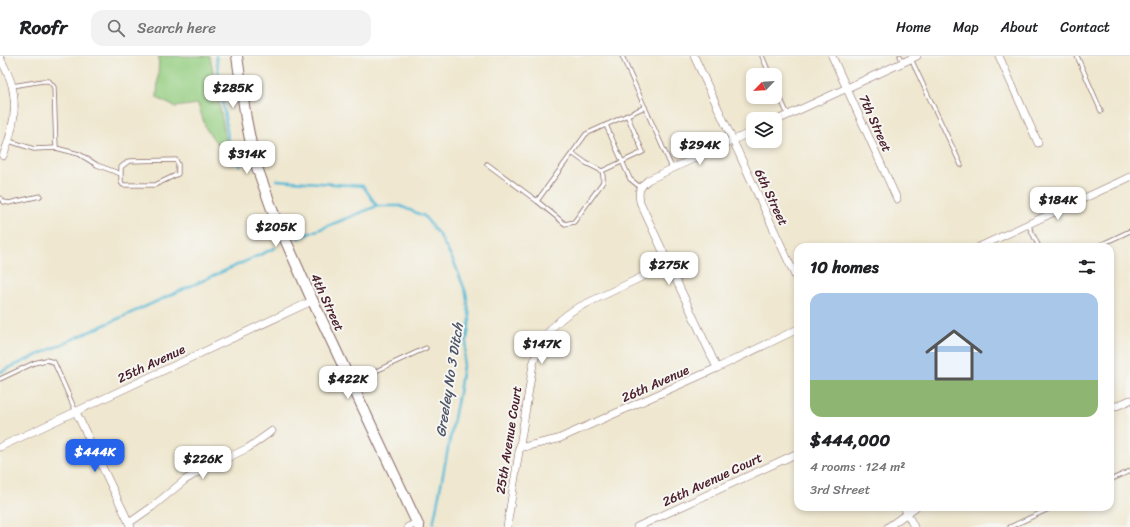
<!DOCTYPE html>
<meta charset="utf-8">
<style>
body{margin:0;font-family:Sriracha,sans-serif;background:#f2f2f2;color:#202124;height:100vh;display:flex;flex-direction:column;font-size:15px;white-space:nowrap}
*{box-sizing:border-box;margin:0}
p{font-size:13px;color:#757577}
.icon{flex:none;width:22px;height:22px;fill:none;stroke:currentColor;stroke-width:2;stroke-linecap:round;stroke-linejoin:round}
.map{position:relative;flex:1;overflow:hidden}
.details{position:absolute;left:794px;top:187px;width:320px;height:268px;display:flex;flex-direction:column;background:#fff;border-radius:12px;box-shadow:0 2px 6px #0003}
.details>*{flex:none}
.needle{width:26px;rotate:245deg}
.buttons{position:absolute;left:746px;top:12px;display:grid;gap:8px}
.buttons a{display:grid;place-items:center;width:36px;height:36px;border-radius:8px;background:#fff;box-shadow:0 2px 6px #0003;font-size:20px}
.price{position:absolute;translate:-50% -34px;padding:0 9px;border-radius:8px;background:#fff;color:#222;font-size:13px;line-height:26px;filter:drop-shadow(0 1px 2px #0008)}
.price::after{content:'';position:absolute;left:50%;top:24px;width:12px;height:9px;margin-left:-6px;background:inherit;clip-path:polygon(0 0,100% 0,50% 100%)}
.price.on{background:#2563eb;color:#fff}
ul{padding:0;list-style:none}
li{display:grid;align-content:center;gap:8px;height:212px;padding:0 16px}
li+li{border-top:1px solid #e0e0e0}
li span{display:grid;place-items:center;height:124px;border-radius:12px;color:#555}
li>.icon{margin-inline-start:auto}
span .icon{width:72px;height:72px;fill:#fffc;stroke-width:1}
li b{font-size:17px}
h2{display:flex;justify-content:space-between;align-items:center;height:48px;padding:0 16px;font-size:17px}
header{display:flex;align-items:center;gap:24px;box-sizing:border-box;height:56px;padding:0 20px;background:#fff;border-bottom:1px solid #e0e0e0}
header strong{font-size:19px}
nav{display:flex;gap:22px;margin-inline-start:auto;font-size:14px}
.search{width:280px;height:36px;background:#f2f2f2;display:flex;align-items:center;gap:10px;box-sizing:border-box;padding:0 14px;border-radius:12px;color:#757577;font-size:15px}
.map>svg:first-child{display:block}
</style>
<header>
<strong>Roofr</strong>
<div class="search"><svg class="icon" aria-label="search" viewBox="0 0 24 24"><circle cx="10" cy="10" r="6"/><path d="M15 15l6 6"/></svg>Search here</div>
<nav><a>Home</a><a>Map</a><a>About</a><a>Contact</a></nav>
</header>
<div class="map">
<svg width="1130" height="471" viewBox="0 0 1130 471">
<rect width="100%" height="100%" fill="#f6f6f2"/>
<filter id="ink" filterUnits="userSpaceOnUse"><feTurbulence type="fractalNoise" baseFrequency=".025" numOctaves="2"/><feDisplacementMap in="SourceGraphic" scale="8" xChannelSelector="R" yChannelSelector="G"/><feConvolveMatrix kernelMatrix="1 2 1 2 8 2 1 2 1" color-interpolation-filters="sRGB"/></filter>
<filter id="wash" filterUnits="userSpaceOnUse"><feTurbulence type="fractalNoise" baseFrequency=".012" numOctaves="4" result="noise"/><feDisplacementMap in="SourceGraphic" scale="16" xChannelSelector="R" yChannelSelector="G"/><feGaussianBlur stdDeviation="0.9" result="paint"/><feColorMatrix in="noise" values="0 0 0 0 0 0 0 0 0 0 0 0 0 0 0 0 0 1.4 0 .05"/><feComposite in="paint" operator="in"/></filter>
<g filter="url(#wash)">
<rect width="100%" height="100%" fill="#efe7cf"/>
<path fill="#94ce81" stroke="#6f7656" d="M159,0H210L230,105L206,73L198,48L175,51L157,42Z"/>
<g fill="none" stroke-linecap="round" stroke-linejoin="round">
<g stroke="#57b9d6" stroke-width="2.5">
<path d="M216,0L229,88L240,110"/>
<path d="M277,124L363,130L377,150H400L424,160L439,179L454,206L466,237L470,263L459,337L433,469"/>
<path d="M298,182L377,150"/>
<path d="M0,316L275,192"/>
</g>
</g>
</g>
<g filter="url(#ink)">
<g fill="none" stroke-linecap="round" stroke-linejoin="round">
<defs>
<g id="service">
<path d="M622,0L672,112"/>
<path d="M762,0L770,19"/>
<path d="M900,0L903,6"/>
<path d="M1077,0L1101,55"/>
<path d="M911,3L961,109"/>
<path d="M12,30L43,25H49L54,31L56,92"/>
<path d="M775,30L788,59"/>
<path d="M606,69L630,123L640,131"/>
<path d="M9,85L34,93L56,92L79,98L97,109L121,118V126L123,129H155L178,118V108L176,104L129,105L121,111V118"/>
<path d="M487,108L537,145L586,78L645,51"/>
<path d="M602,115L643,96L627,59"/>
<path d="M0,142L4,146L9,147L40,140"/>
<path d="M537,145L565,168L574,166L603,126V120L602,115L586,107L572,97"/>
<path d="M1028,168L1039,191"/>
<path d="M1096,191L1130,175"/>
<path d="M0,323L34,307L46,304L54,306L76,356"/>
<path d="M352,326L426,292"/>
<path d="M1110,424L1130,415"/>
<path d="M1010,471L1053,451"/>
</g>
<g id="minor">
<path d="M694,0L798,226"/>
<path d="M832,0L897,143"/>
<path d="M999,0L1038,87"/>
<path d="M0,1C4,11 10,20 12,30C18,54 12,78 3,100"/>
<path d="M775,65L917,0"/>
<path d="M979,191L1130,121"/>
<path d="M717,312L640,146C638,134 639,132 648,124L753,75"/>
<path d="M1110,353L1130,344"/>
<path d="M76,356L131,471"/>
<path d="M0,391L312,245"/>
<path d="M519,392L558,383L717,312L798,273"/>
<path d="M904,451L914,471"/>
<path d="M129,467L152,451L185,424L202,414L248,392L272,375"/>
<path d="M408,471L417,467"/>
<path d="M507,471L533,308C542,281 551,269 575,253L669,208"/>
<path d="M637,471L798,397"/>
<path d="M888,471L916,451"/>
</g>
<path id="secondary" d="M237,0L246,63L254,103L273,156L309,237L419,471"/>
</defs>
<use href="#service" stroke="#846564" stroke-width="5"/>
<use href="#minor" stroke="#846564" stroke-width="8"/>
<use href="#secondary" stroke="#846564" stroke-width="12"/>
<use href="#service" stroke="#fff" stroke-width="3.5"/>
<use href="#minor" stroke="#fff" stroke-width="7"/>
<use href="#secondary" stroke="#fff" stroke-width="10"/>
</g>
</g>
<g text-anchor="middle" stroke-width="4" stroke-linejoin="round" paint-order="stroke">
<g font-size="13" fill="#4a1f2b" stroke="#f6f6f2">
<text transform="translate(876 67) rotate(66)" y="5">7th Street</text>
<text transform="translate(772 141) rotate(65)" y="5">6th Street</text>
<text transform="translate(328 246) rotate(65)" y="5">4th Street</text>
<text transform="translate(151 307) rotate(-25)" y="5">25th Avenue</text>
<text transform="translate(655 327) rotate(-24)" y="5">26th Avenue</text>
<text transform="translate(508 384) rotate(-81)" y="5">25th Avenue Court</text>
<text transform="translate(712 423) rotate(-25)" y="5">26th Avenue Court</text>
</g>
<g font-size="14" font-style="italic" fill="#4f5567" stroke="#f6f6f2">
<text transform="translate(449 324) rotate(-81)" y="5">Greeley No 3 Ditch</text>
</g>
</g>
</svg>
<div class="buttons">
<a><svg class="needle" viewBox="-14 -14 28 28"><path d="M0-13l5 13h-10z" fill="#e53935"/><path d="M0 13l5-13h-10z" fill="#757577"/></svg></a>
<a><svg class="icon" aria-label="layers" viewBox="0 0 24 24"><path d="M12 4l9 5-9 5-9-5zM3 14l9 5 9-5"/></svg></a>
</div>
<b class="price" style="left:233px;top:53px">$285K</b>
<b class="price" style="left:700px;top:110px">$294K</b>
<b class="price" style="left:247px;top:119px">$314K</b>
<b class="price" style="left:1058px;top:165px">$184K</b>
<b class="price" style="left:276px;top:192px">$205K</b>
<b class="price" style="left:669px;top:230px">$275K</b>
<b class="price" style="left:542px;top:309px">$147K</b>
<b class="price" style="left:348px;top:344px">$422K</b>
<b class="price on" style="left:95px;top:417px">$444K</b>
<b class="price" style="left:203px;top:424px">$226K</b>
<section class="details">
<h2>10 homes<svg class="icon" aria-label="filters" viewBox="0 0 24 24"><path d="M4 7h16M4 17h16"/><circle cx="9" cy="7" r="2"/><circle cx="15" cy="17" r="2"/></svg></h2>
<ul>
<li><span style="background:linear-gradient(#a9c7e8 70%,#8fb573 0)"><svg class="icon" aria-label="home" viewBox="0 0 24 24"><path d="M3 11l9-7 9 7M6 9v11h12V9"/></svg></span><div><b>$444,000</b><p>4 rooms · 124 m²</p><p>3rd Street</p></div></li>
</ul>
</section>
</div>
